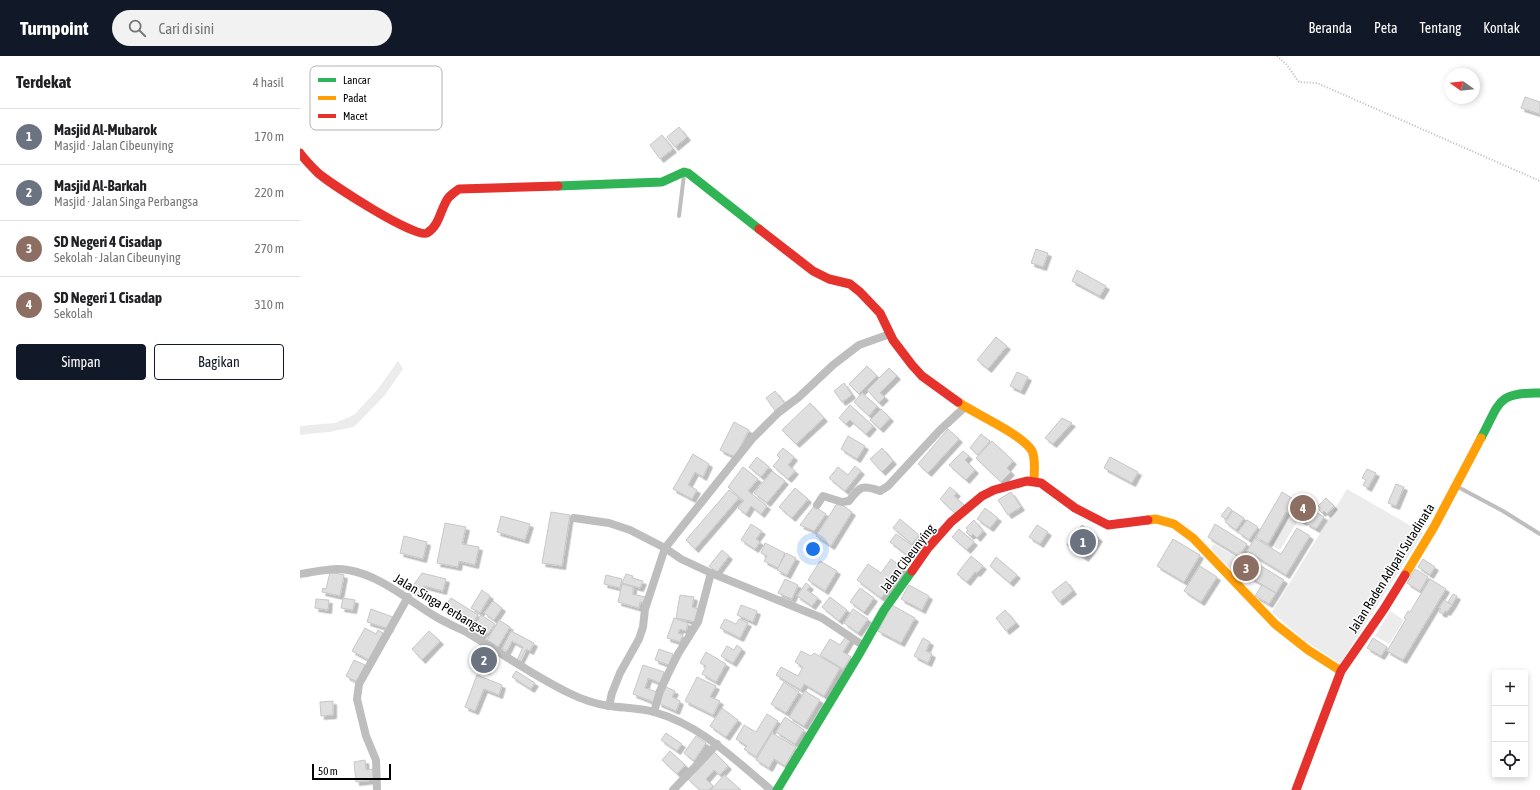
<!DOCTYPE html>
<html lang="id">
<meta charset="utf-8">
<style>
:root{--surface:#fff;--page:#f2f2f2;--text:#202124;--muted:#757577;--line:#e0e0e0;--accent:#111827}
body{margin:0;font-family:"Asap Condensed",sans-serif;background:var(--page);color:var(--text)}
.controls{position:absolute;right:12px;bottom:12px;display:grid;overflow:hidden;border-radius:4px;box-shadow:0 2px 6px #0003}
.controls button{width:36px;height:36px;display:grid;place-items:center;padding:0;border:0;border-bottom:1px solid var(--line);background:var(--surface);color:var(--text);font:20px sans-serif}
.compass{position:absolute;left:1144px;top:12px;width:36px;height:36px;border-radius:50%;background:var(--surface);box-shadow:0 2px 6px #0003;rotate:285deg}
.scale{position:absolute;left:12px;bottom:10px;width:79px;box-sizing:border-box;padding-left:4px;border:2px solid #000;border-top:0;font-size:11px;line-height:14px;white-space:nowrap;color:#000;-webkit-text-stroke:3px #fff;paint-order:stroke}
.you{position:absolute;left:513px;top:493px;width:14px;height:14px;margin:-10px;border:3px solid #fff;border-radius:50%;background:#1a73e8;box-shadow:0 0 0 6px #1a73e833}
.badge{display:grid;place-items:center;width:26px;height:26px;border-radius:50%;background:var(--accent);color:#fff;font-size:13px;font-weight:700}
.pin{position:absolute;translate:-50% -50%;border:2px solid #fff;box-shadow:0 1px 4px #0006}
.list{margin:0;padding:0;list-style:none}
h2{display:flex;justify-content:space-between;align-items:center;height:52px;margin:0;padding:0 16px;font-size:17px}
h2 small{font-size:13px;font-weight:400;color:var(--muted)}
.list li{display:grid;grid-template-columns:26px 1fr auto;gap:12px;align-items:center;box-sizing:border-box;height:56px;padding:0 16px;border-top:1px solid var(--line)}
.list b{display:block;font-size:15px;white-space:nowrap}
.list p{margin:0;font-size:13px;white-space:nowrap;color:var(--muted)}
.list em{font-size:13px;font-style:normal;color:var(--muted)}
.actions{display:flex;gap:8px;padding:12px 16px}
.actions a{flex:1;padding:9px 0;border:1px solid var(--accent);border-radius:4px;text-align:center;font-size:14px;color:var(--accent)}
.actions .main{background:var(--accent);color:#fff}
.icon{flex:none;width:22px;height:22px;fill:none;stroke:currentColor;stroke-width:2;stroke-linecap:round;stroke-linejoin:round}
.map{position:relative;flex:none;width:1240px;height:734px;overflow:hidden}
header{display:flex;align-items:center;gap:24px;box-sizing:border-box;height:56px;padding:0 20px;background:var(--accent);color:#fff}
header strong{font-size:19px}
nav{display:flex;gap:22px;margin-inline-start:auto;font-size:14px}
.search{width:280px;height:36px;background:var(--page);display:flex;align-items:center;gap:10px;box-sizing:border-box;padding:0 14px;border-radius:22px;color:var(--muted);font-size:15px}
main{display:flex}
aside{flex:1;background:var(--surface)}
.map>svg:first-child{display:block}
.green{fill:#ececec}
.building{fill:#dfdfdf;stroke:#c7c7c7;filter:url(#shadow)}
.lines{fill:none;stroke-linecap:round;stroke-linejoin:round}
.path{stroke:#b9b9b9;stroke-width:2;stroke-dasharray:1 2;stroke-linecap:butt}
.lane{stroke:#bebebe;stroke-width:4}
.street{stroke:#bebebe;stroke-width:8}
.fast{stroke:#30b455;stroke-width:9}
.slow{stroke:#ff9f0a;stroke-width:9}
.jam{stroke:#e5322d;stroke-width:9}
.labels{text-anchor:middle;stroke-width:3;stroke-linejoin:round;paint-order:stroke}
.street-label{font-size:13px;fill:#000;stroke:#fff}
.key{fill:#fff;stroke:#b2b2b2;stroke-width:1}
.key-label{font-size:11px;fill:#000}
</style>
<header>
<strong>Turnpoint</strong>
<div class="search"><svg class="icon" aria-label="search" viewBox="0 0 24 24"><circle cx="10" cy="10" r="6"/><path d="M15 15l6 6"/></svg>Cari di sini</div>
<nav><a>Beranda</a><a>Peta</a><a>Tentang</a><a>Kontak</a></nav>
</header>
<main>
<aside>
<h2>Terdekat<small>4 hasil</small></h2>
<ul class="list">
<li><span class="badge" style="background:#6b7280">1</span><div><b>Masjid Al-Mubarok</b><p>Masjid · Jalan Cibeunying</p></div><em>170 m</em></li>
<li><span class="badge" style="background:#6b7280">2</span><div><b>Masjid Al-Barkah</b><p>Masjid · Jalan Singa Perbangsa</p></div><em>220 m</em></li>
<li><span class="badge" style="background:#8d6e63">3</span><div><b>SD Negeri 4 Cisadap</b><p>Sekolah · Jalan Cibeunying</p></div><em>270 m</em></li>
<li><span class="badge" style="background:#8d6e63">4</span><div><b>SD Negeri 1 Cisadap</b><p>Sekolah</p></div><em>310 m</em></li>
</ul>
<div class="actions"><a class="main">Simpan</a><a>Bagikan</a></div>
</aside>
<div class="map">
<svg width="1240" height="734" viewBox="0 0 1240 734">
<defs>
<filter id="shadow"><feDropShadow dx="3.5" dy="3.5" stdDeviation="0" flood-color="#0004"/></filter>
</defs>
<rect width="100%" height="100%" fill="#fff"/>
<!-- green -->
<g class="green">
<path d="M98,305l5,8 -18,26 -31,32 -25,5 -29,3v-9l35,-3 19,-8 24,-26z"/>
<path d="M1047,433l76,44 -83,131 -35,-23 -33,-29z"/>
<path d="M987,460l10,6 -17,28 -10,-6z"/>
<path d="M914,488l22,13 -6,11 -19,-19z"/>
<path d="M1090,555l14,9 -15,24 -14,-8z"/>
</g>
<!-- building -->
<g class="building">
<path d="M1225,41l15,5v12l-19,-6z"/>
<path d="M379,71l8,10 -12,10 -8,-10z"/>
<path d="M362,79l11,14 -13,10 -10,-14z"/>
<path d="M736,193l12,4 -5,14 -12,-4z"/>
<path d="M777,214l29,16 -6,10 -28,-15z"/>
<path d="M696,281l11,9 -19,23 -11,-9z"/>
<path d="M567,310l10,10 -18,18 -10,-10z"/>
<path d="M589,312l8,8 -17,17 5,4 -6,6 -12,-13z"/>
<path d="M717,316l11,5 -7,14 -11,-5z"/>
<path d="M544,327l8,12 -10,7 -8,-11z"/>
<path d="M475,335l11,14 -10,7 -10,-14z"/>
<path d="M562,337l15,13 -8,10 -15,-14z"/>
<path d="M510,347l14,15 -28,26 -14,-14z"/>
<path d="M550,349l23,21 -7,8 -16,-14 -4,4 -7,-6z"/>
<path d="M581,353l9,9 -10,11 -10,-9z"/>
<path d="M762,362l10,5 -19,21 -8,-6z"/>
<path d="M434,366l15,8 -14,27 -15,-7z"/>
<path d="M648,373l11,10 -31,34 -10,-9z"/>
<path d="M681,378l9,7 -12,14 -8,-7z"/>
<path d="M548,380l17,10 -8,13 -16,-10z"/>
<path d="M692,385l21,20 -6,7 4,4 -10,10 -25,-24z"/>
<path d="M483,392l11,9 -6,8 7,6 -7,8 -15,-13 7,-8 -3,-3z"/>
<path d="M582,392l11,13 -11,11 -12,-13z"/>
<path d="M663,395l6,5 -4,4 10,10 -9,10 -17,-15z"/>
<path d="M393,398l16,10 -6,13 -8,-5 -7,13 9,5 -5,9 -19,-10z"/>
<path d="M457,401l12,10 -8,10 -12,-10z"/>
<path d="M810,401l28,15 -6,11 -28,-15z"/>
<path d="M555,410l6,5 -16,20 -16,-13 9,-11 10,8z"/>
<path d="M443,411l15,12 -10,12 19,15 -6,8 -10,-8 -5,8 -8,-6 6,-7 -16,-14z"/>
<path d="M1067,413l9,4 -8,15 -5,-3 3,-5 -4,-2z"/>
<path d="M472,415l13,10 -18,22 -13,-10z"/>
<path d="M1096,428l8,3 -8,19 -8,-3z"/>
<path d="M650,431l7,6 -3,3 10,9 -8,9 -16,-15z"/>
<path d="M495,432l13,11 -16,19 -13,-11z"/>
<path d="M429,434l10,8 -44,51 -9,-9z"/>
<path d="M711,436l10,15 -13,8 -10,-15z"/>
<path d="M982,436l29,18 -7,12 -18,-10 -18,32 -12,-7z"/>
<path d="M1026,442l8,8 -7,8 -3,-3 -2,2 -3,-3 1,-2 -2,-2z"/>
<path d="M538,446l14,10 -21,34 -15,-10z"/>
<path d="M514,450l12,8 -12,17 -14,-6z"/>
<path d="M928,451l4,3 -6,9 -5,-3z"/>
<path d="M685,452l13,10 -8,10 -13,-9z"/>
<path d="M1013,454l11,7 -8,12 -10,-6z"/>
<path d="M933,455l11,7 -8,12 -11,-8z"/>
<path d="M251,456l19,3 -8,51 -20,-3z"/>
<path d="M201,460l29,8 -5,16 -28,-8z"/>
<path d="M600,463l19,16 -7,9 -19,-16z"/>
<path d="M674,464l9,11 -6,7 -4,-4 -3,2 -4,-4 2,-2 -2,-2z"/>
<path d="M947,464l11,7 -9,13 -11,-8z"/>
<path d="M145,467l21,4 -4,17 17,3 -4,18 -16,-4 -1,6 -21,-4z"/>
<path d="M451,468l11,7 -6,8 4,3 -5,7 -14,-9z"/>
<path d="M915,468l32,20 -8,12 -31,-19z"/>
<path d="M737,469l11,7 -8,12 -11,-7z"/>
<path d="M782,469l17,13 -14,20 -18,-13z"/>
<path d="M997,472l13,8 -24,39 -39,-24 8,-13 26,16z"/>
<path d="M659,473l15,13 -7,8 -15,-13z"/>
<path d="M596,478l17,12 -6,9 -17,-13z"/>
<path d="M104,480l23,6 -4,17 -23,-6z"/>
<path d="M873,483l27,16 -16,27 -27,-16z"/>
<path d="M465,487l20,10 -7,15 -14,-7 3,-5 -6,-3z"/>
<path d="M422,494l7,6 -12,16 -8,-6z"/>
<path d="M486,497l10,5 -9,17 -10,-5z"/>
<path d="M943,499l41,25 -8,13 -41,-25z"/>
<path d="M671,500l12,10 -6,7 -2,-1 -8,10 -10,-8z"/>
<path d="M696,501l21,18 -7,8 -20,-17z"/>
<path d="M591,503l12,9 -22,30 -24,-18 11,-16 13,9z"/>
<path d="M1123,503l12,8 -5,8 -12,-8z"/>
<path d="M520,505l17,10 -12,20 -17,-11z"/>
<path d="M900,510l17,11 -16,25 -17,-11z"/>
<path d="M1115,513l13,8 -8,14 -13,-8z"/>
<path d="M30,516l14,3 -4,21 -18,-4 1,-4 3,1z"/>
<path d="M122,517l24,6 -3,12 -19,-5 -7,9 -7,-5z"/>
<path d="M326,518l7,2 -1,2 11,3 -3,7 -18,-5z"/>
<path d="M306,519l16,4 -2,9 -16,-4z"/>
<path d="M485,523l13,6 -6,14 -14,-6z"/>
<path d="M1130,523l16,10 -43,71 -16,-9 19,-32 -2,-1 4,-7 2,1z"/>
<path d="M766,525l7,10 -14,11 -7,-10z"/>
<path d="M506,527l4,3 -3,4 11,8 -6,8 -15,-10z"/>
<path d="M322,528l11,3v6l-1,1 13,3 -2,6 -3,-1 -1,6 -21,-6z"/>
<path d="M609,529l20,11 -7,14 -21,-11z"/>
<path d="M962,529l14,8 -7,11 -14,-8z"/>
<path d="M560,532l14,10 -10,14 -14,-10z"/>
<path d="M182,534l8,6 -10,17 -9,-5z"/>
<path d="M1153,538l4,2 -5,9 -4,-3z"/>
<path d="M380,539l14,2 -2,10 6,2 -2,13 -20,-4z"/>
<path d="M530,541l17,13 -8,11 -17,-14z"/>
<path d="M43,542l12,2 -2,10 -12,-2z"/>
<path d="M151,542l27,17 -6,10 -20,-12 2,-3 -8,-5z"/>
<path d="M16,543l13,1 -1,10 -13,-2z"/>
<path d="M1144,544l8,5 -5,7 -2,-1 -2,3 -4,-2 2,-3 -2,-1z"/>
<path d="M193,545l9,7 -8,12 -10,-7z"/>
<path d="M441,549l16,6 -4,11 -16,-7z"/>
<path d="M592,549l23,13 -14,25 -23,-12z"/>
<path d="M71,553l22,8 -4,12 -22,-7z"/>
<path d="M553,553l15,10 -10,14 -14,-10z"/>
<path d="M705,554l11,13 -10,8 -10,-13z"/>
<path d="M181,559l14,9 -7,10 -3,-2 -4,5 -10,-6z"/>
<path d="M374,562l14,5 -2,8 -6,-2 -2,4 5,2 -3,7 -13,-4z"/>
<path d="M425,563l11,5 3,-5 9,4 -8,15 -20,-10z"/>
<path d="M199,564l11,7 -12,20 -11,-7z"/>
<path d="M65,572l11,6 2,-4 5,3 -14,27 -17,-9z"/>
<path d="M129,575l11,10 -18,19 -10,-11z"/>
<path d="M211,575l23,12 -4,8 -4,-2 -6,12 -3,-1 6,-13 -11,-6 -5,10 -5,-2z"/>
<path d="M546,580l5,3 -8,13 8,5 -8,12 -23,-14 10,-16 10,6z"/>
<path d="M623,582l7,4 -4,9 6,3 -4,9 -14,-7z"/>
<path d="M1073,582l14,9 -6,9 -14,-8z"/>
<path d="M437,589l5,4 -9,14 -12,-7 6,-10 7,4z"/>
<path d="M181,593l14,10 -9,12 -13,-11z"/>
<path d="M359,593l14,5 -4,11 -14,-5z"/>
<path d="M501,595l10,5 3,-3 26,15 -16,28 -20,-12 -3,6 -25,-15 5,-8 17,9 5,-9 -8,-5z"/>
<path d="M406,596l20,12 -10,18 -14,-8 4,-8 -6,-3z"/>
<path d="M54,604l11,5 -8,17 -11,-6z"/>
<path d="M343,609l21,7 -4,11 -12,-5 -3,10 12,4 -4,10 -20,-8z"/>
<path d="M216,615l19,12 -4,6 -19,-12z"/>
<path d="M177,619l25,10 -3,10 -15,-6 -9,22 -10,-4z"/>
<path d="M397,621l19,9 -6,11 10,4 -7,14 -28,-14z"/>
<path d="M484,626l15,10 -13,21 -15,-9z"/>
<path d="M366,631l9,4 -3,6 8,4 -4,10 -18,-8z"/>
<path d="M505,635l15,9 -16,26 -15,-9z"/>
<path d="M33,645v14l-12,1 -1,-14z"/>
<path d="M422,652l16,12 -12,17 -16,-11z"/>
<path d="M467,658l11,7 -22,36 -12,-8 3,-3 -11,-7 8,-14 12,7z"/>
<path d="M485,661l19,13 -9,14 -19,-12z"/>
<path d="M366,677l16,11 -5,7 -16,-11z"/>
<path d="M472,677l24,14 -11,19 -11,-7 -5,9 -13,-8z"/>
<path d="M396,680l10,7 -12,18 -10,-8z"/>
<path d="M370,695l15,14 -8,9 -15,-14z"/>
<path d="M414,696l14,14 -8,9 -6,-5 -8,9 7,7 -4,4h-9l-13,-12 7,-8 2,2z"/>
<path d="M65,704l1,10 7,-1 1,11 -18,2 -2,-20z"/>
<path d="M424,719l17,15h-30z"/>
</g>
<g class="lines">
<!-- path -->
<path class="path" d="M977,0l9,8 13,18 18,1 16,7 207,91"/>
<!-- lane -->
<g class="lane">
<path d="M379,160l5,-41"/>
<path d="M1158,431l45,24 37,23"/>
</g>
<!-- street -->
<g class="street">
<path d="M517,449l6,-9 19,6 7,-1c11,-14 12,-17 31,-10l8,-5 52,-56 25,-23"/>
<path d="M274,462l35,5 21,7 35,18 16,11 30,14 111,45 42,28"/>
<path d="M0,518c15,-2 33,-7 48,-4 31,5 59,29 85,45 11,7 23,12 35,18 33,20 66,43 101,60 12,6 27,11 40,13 15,2 31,2 45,6 47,13 81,48 117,78"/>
<path d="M309,650l3,-13 8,-20 19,-34 4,-12 2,-18 20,-61 87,-109 27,-27 20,-15 34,-32 26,-20 31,-11"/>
<path d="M354,656l6,-21 8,-17 10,-20 20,-32 13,-49"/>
<path d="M77,734l-1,-30 -10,-24 -9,-37 2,-15 49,-87"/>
<path d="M373,734l44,-46"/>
</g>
<!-- fast -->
<g class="fast">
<path d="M258,130l104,-4 22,-10 4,1 71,56"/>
<path d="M1181,382c19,-35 15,-46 59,-45"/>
<path d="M477,734l81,-134 26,-46 28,-39"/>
</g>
<!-- slow -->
<g class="slow">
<path d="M658,346c17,12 64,32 74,49 4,8 2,21 2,30"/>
<path d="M848,464l8,-1 18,5 19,14 82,86 33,26 33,21"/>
<path d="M1105,519l29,-48 47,-89"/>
</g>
<!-- jam -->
<g class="jam">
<path d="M0,97c5,7 12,14 18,20 13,11 97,66 109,60 13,-7 14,-27 22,-36 3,-3 7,-6 10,-8l99,-3"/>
<path d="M459,173l54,42 16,8 21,5 10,8 20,21 13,27 19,25 10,11 36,26"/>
<path d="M612,515l16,-23 23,-26 31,-26 12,-6 33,-9 14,2 34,25 33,17 40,-5"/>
<path d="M996,734l45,-119 43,-62 21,-34"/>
</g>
</g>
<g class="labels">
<!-- street labels -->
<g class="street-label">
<text transform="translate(607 502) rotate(-53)" y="5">Jalan Cibeunying</text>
<text transform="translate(1091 512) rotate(-58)" y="5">Jalan Raden Adipati Sutadinata</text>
<text transform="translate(141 548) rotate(31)" y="5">Jalan Singa Perbangsa</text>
</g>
</g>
<!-- legend -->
<rect x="10" y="10" width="132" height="64" rx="6" class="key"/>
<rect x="18" y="22" width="18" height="4" fill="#30b455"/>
<rect x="18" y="40" width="18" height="4" fill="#ff9f0a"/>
<rect x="18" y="58" width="18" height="4" fill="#e5322d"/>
<g class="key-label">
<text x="43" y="28">Lancar</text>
<text x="43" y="46">Padat</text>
<text x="43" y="64">Macet</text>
</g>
</svg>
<div class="controls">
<button>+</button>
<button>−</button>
<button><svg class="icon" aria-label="locate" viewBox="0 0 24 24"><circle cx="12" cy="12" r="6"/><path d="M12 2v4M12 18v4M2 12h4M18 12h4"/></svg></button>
</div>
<svg class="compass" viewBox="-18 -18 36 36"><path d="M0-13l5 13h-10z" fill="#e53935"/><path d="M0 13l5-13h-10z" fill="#757577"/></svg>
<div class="scale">50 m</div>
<div class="you"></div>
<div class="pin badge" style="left:783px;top:486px;background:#6b7280">1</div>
<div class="pin badge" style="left:184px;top:604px;background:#6b7280">2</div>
<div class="pin badge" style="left:946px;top:512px;background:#8d6e63">3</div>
<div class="pin badge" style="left:1003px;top:452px;background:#8d6e63">4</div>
</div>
</main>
